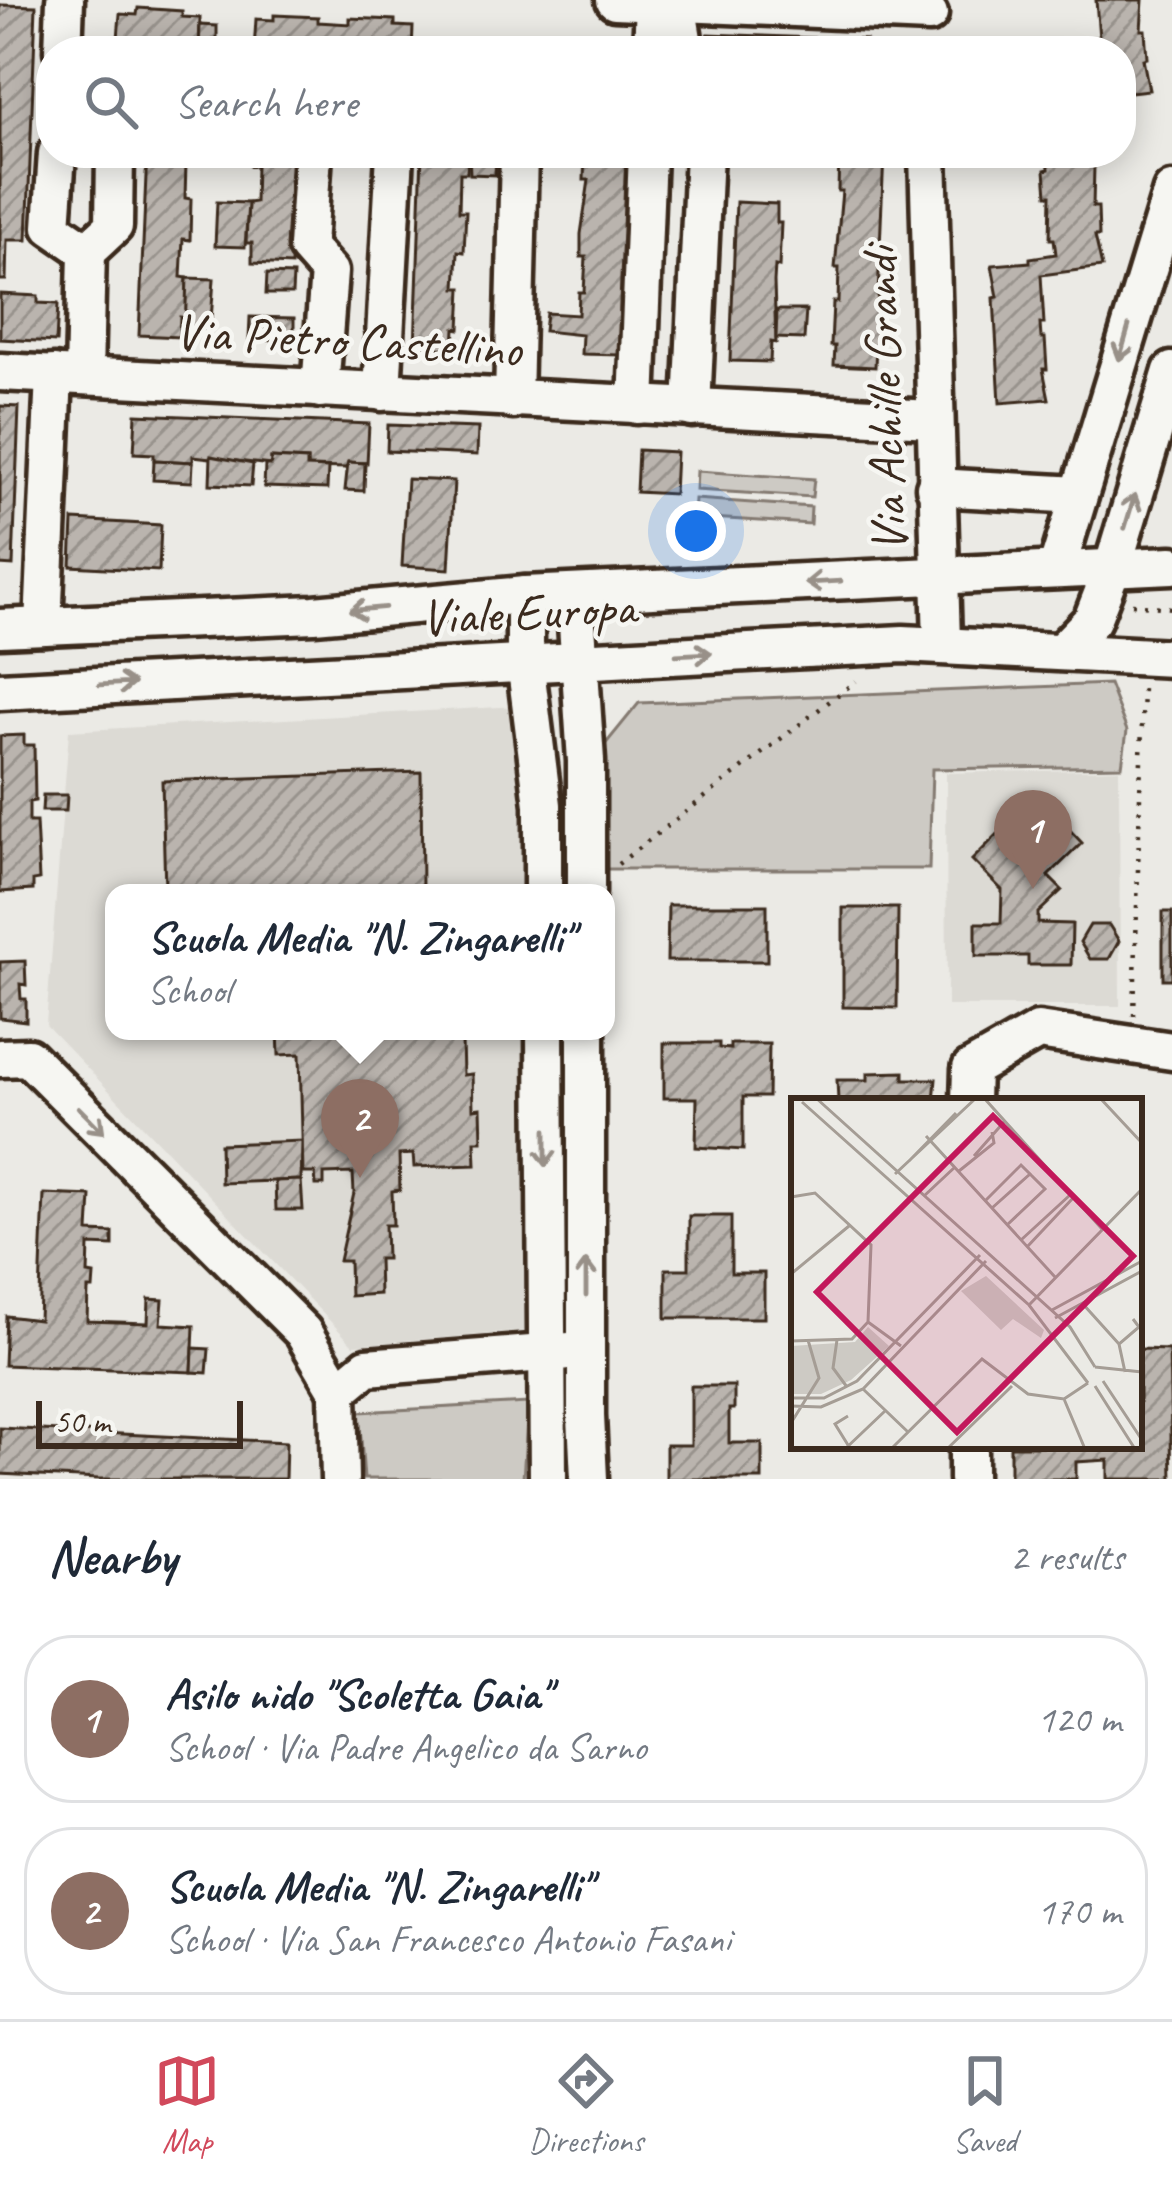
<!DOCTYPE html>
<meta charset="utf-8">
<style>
:root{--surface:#fff;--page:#f6f6f7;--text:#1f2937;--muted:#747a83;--line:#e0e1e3;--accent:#d1495b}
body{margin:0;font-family:Caveat,sans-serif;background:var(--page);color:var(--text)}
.scale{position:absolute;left:36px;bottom:30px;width:207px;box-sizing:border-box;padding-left:12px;border:6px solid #3b2a1e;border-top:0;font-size:33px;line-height:42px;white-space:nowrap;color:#3b2a1e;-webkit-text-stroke:9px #f6f6f2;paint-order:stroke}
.you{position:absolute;left:696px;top:531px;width:42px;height:42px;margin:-30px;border:9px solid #fff;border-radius:50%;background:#1a73e8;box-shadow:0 0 0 18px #1a73e833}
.badge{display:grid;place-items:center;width:78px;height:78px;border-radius:50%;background:var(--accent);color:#fff;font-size:39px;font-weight:700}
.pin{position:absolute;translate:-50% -99px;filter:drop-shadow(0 3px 6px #0008)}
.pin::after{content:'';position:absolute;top:63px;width:42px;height:36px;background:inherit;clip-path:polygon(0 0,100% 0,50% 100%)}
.popup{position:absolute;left:105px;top:884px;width:510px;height:156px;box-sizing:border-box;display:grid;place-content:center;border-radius:24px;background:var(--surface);filter:drop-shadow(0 3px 9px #0005);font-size:39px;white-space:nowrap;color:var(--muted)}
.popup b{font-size:45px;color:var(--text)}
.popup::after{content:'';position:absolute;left:50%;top:100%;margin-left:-24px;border:24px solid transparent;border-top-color:var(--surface)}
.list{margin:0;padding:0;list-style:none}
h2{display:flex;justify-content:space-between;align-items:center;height:156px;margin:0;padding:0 48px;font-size:51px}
h2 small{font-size:39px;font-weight:400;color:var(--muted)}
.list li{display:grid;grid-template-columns:78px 1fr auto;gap:36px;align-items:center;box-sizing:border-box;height:168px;margin:0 24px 24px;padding:0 24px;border:3px solid var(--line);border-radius:48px}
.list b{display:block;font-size:45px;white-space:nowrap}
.list p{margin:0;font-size:39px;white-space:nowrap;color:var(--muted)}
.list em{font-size:39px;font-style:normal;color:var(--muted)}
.icon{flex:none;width:66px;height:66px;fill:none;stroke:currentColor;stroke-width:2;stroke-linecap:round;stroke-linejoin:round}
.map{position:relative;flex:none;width:1172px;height:1479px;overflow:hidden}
.search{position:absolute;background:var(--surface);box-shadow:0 6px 30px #0003;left:36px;right:36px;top:36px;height:132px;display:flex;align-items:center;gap:30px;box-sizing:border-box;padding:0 42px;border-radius:48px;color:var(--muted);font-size:45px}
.sheet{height:540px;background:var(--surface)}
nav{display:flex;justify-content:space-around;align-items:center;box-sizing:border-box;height:168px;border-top:3px solid var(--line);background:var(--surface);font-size:33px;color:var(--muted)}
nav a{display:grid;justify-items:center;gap:6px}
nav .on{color:var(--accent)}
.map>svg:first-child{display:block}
.built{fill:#dcdad4}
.green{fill:#cdcac4;stroke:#847a71;stroke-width:3}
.building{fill:url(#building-hatch);stroke:#3b2a1e;stroke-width:3}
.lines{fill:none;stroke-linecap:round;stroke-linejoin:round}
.minor-casing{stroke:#3b2a1e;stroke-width:45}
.path{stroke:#3b2a1e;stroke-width:4.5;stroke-dasharray:3 9;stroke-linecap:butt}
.minor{stroke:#f6f6f2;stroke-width:36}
.oneway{stroke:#989088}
.labels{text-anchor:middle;stroke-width:9;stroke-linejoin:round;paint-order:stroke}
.street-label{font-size:51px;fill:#3b2a1e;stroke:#f6f6f2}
.inset-road{fill:none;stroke:#a59d95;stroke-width:3}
.view{fill:#c2185b;fill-opacity:0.15;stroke:#c2185b;stroke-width:6}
.inset-edge{fill:none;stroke:#3b2a1e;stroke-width:6}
</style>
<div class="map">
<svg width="1172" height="1479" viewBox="0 0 1172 1479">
<defs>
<pattern id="building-hatch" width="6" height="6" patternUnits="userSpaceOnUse" patternTransform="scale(3)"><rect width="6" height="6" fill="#bab4ae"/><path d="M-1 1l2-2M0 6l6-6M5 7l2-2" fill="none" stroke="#98938d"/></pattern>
</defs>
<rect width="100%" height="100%" fill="#ebeae5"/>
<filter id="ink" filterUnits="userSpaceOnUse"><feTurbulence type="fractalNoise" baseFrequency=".00833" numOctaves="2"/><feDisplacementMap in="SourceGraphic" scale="24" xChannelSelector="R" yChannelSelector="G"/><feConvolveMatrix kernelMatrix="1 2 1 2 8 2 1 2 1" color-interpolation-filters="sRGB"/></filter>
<g filter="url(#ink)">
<!-- built -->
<g class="built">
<path d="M518,706l3,187h-407v138h410l5,300 -176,14 -307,-320 23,-294z"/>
<path d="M1119,769l1,237h-173l-1,-233z"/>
</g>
<!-- green -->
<g class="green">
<path d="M697,471l117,8 -2,18 -116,-7z"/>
<path d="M695,499l116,8 -1,17 -116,-7z"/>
<path d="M1109,684l18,47 -5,35 -190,3 -3,100h-335l1,-112 44,-54z"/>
<path d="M528,1403l-5,76h-159l-5,-67z"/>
</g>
<!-- building -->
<g class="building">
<path d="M1096,0h47l-2,30h4l2,28 -4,1 6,31 -28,3v-42h-21z"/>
<path d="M0,5l36,1 -9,234h-20l-1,40h-6z"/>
<path d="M138,8l44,3v6l18,1 -1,33h-82l3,-37 17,1z"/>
<path d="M274,15l44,2v5l32,2v-6l45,2v6l18,1 -1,24h-158l2,-32 18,1z"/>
<path d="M200,25l17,1v25h-18z"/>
<path d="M708,34l158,6v11h-159z"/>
<path d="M595,41h40v10h-41z"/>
<path d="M147,153h46v10h-7l-1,35 6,1 -1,41 -7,-1 -2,38 6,1 -1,40 -6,-1 -1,20 -40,-2z"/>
<path d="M251,153h45l-5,112 -39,-2v-20h-6l2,-40 7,-1 1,-36h-6z"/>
<path d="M422,153h46l-1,20h-7l-1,38h7l-2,41 -6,-1 -2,37h6l-2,41 -5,-1 -1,21 -39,-2z"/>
<path d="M469,153l27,1 -1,21 -25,-1z"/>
<path d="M585,153h45l-9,202 -40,-1 1,-19 -38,-4 2,-18 32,2 1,-23h5l2,-35h-5v-23l8,-54h-5z"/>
<path d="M884,153l-9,214 -41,-2 1,-19h-4l2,-44h5l1,-34h-4l7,-77h-4l1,-38z"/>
<path d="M1044,153h45l2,13h3l-1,41h5l1,29h-4l7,31 -61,8 3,49h-4l1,14h4l2,31h-4l6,30 -49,4 -6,-105 4,-1 -6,-32 38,-3v-4l26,-4 -2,-15h-4l1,-44h-4l-2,-25 4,-1 -1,-16z"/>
<path d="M217,202l31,1 -3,44 -30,-1z"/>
<path d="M736,202l41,2v19h4l-2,44 -4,-1 -1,16 2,61 -5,-1 -1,20 -40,-1z"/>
<path d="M267,274l26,1 -1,19h-26z"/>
<path d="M187,278l27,1 -3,41 -7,-1 -1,12 -18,-1z"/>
<path d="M0,294l38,2v7l20,1 -2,38 -56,-3z"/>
<path d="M777,310h29l-2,29 -28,-1z"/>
<path d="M250,317l44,1v23l-45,-1z"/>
<path d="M0,406l19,1 -6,159 -13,-1z"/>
<path d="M136,414l233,10 -2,39 -19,-1 -2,6 -39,-1v-7l-36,-2v7l-78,-9v6l-39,-2v-6l-20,-1z"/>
<path d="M388,425l90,3 -1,27 -90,-4z"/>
<path d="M638,450l38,2 -2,42 -38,-2z"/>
<path d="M211,456l42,8 -2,22 -41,-2z"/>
<path d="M271,458l36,2v7l21,1 -1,21 -63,-2 1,-22h6z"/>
<path d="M154,460l39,2 -1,20 -39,-2z"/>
<path d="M348,462l17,1 -1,28 -19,-1z"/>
<path d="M407,479l47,2 -5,88 -47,-3z"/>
<path d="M73,520l88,5 -2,46 -88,-5z"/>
<path d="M24,735v10h10l1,56 -6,1v20h7l3,58 -6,1v9l-33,2v-156z"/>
<path d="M421,772l1,121 -257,-3 -3,-109z"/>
<path d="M43,795h24l-1,16h-24z"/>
<path d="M1038,796l44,47 -34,33 14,14 -24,23v10l34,1 -1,41h-43v-9h-52v-33h25l1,-33 -30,-30 26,-26 11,11 19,-18 -10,-11z"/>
<path d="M668,905h99v56h-100z"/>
<path d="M843,908h55l-1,100 -54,-1z"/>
<rect x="1163" y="912" width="9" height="67"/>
<path d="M1090,925h19l10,16 -10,18h-19l-10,-17z"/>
<path d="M25,961l1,24 -6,-1 1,15h5v22l-26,-3v-56z"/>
<path d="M278,1031h175l1,10h8l1,34 9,-1 1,35 8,-1 1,33h-7l1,24 -62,2 -1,-13 -14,1 1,35 -8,1 1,34h-8l1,34h-8l1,35 -29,2 -1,-35h-10l15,-68 -1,-20 -29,1v11h-8l-1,-12h-12l-3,-119 -21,1z"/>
<path d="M664,1043h55v5l11,1v-5h39l-1,53h-25v53l-47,-3 1,-49h-33z"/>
<path d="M904,1072v7h32l-2,22h-96l-1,-21h31v-7z"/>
<path d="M302,1141l-1,39 -80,3 -1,-39z"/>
<path d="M301,1180l2,30h-27l-1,-29z"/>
<path d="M44,1194l47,2 -2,36 24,1v13l-24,-1 -1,29 6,1 -1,14h-5l-1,32 61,2 1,-24 14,1 -2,24 33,2 -2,46 -188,-7 2,-49 33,4z"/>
<path d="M689,1216h42v57h33v45h-98v-49h23z"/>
<path d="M193,1348l16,1 -2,24 -15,-1z"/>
<path d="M1139,1349l30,1 3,129h-64v-19l-32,2v17h-66v-33h129z"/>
<path d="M691,1386h43v23h-5v34h33v36h-96v-34h25z"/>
<path d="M0,1428l286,14 -1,37h-186l-99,-5z"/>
</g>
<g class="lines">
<!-- minor casing -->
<g class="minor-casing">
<g id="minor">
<path d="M615,0l314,14"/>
<path d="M677,3l8,48"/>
<path d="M63,51l2,-51"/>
<path d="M652,51l2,-49"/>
<path d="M57,153l-5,74 35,24"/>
<path d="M313,153l-6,94 22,25 -9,117"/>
<path d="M928,153l14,490"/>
<path d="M87,251l27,-25 1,-73"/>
<path d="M0,372l933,47"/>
<path d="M84,375l3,-124"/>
<path d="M382,392l13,-239"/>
<path d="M513,400l6,-247"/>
<path d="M637,405l10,-252"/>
<path d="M692,408l12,-255"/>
<path d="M935,487l144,8"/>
<path d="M1057,568l115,-377"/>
<path d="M575,594l11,167v132"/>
<path d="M525,595v66l18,144v88"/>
<path d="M43,626l11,-252"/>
<path d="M0,628l314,-14 211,-19 647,-30"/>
<path d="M1062,651l30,-31 21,-54 59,-195"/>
<path d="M0,691l903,-47 269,14"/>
<path d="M545,1031l3,448"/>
<path d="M586,1031v385l3,63"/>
<path d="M0,1058l28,-1 275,275 35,59"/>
<path d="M970,1101l1,-32 67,-38 134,20"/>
<path d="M338,1391l29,-24 203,-16"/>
<path d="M338,1391l2,88"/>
<path d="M968,1479v-33"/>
</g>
</g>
<!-- path -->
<g class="path">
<path d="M1132,604l40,4"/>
<path d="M618,864l238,-183"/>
<path d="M1134,1016l9,-330"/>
</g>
<!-- minor -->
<use href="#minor" class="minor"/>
</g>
<!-- one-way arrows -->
<defs><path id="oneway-shaft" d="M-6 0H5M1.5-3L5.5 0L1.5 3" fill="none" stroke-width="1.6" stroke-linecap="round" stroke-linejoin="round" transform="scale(3)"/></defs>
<g class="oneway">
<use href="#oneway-shaft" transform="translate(1124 343) rotate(106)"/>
<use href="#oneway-shaft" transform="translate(1130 511) rotate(-73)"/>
<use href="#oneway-shaft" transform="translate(823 582) rotate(177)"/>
<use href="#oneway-shaft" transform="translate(367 609) rotate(175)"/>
<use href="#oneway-shaft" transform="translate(694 654) rotate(-3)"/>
<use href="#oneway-shaft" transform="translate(117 684) rotate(-3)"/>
<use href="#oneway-shaft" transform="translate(91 1120) rotate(45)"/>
<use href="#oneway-shaft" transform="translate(546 1148) rotate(90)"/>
<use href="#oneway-shaft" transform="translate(586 1278) rotate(-90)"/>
</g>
</g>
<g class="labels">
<!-- street labels -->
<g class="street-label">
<text transform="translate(348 339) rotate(3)" y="18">Via Pietro Castellino</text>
<text transform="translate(883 400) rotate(-92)" y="18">Via Achille Grandi</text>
<text transform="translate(528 611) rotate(-3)" y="18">Viale Europa</text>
</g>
</g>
<!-- overview -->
<g transform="translate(791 1098)">
<rect width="351" height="351" fill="#ebeae5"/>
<path d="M195,178l58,54 -3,8 -28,-19 -12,11 -40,-39zM77,229l21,19 -38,34 -30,14h-30v-48l64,-4z" fill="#cdcac4"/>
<path class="inset-road" d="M25,0l254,229 25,40M193,0l118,131M309,0l42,45M11,4l227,203 59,78M135,38l129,141M183,58l30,-34M118,63l47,-48M168,73l35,-28 -2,-11M104,76l81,-76M133,98l31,-29M0,99l24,-4 56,52 -3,77M194,103l36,-36 9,9 -38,34M216,127l38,-36 -15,-15M230,142l49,-45M236,149l47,-50M0,176l58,-48M291,205l37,41M238,207l113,-116M261,212l90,-49M264,220l87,-47M77,224l33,24M46,242l-4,28 14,19M0,243l61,-2 16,-17M304,269l47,5M334,274l-6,-28 20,-17 -6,-8M312,283l39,59M304,288l40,63M72,291l45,43M0,300h33l33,-17 123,-126M273,301l21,50M0,308l30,1 42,-18 123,-128M57,318l-13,8 13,21M0,325l28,-45 -11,-38M54,351l40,-38M100,351l91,-90 46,35 36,5 24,-16M156,351l65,-63"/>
<path class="view" d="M202,18l140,140 -176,176 -140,-140z"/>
<rect width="351" height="351" class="inset-edge"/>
</g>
</svg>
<div class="scale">50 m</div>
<div class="you"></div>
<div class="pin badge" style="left:1033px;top:889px;background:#8d6e63">1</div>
<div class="pin badge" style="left:360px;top:1178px;background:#8d6e63">2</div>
<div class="popup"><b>Scuola Media &quot;N. Zingarelli&quot;</b>School</div>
<div class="search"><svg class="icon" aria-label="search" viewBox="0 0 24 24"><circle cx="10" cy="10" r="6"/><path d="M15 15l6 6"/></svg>Search here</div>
</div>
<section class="sheet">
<h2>Nearby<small>2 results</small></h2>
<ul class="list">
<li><span class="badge" style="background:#8d6e63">1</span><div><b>Asilo nido &quot;Scoletta Gaia&quot;</b><p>School · Via Padre Angelico da Sarno</p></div><em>120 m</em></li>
<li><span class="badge" style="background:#8d6e63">2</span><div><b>Scuola Media &quot;N. Zingarelli&quot;</b><p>School · Via San Francesco Antonio Fasani</p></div><em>170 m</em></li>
</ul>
</section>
<nav>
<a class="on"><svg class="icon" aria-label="map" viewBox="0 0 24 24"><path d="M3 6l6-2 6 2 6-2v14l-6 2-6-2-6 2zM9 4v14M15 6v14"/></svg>Map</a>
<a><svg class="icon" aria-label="directions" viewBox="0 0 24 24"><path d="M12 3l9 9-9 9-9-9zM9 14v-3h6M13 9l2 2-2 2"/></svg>Directions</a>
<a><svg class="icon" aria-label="saved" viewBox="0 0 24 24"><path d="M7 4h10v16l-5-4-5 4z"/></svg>Saved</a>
</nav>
